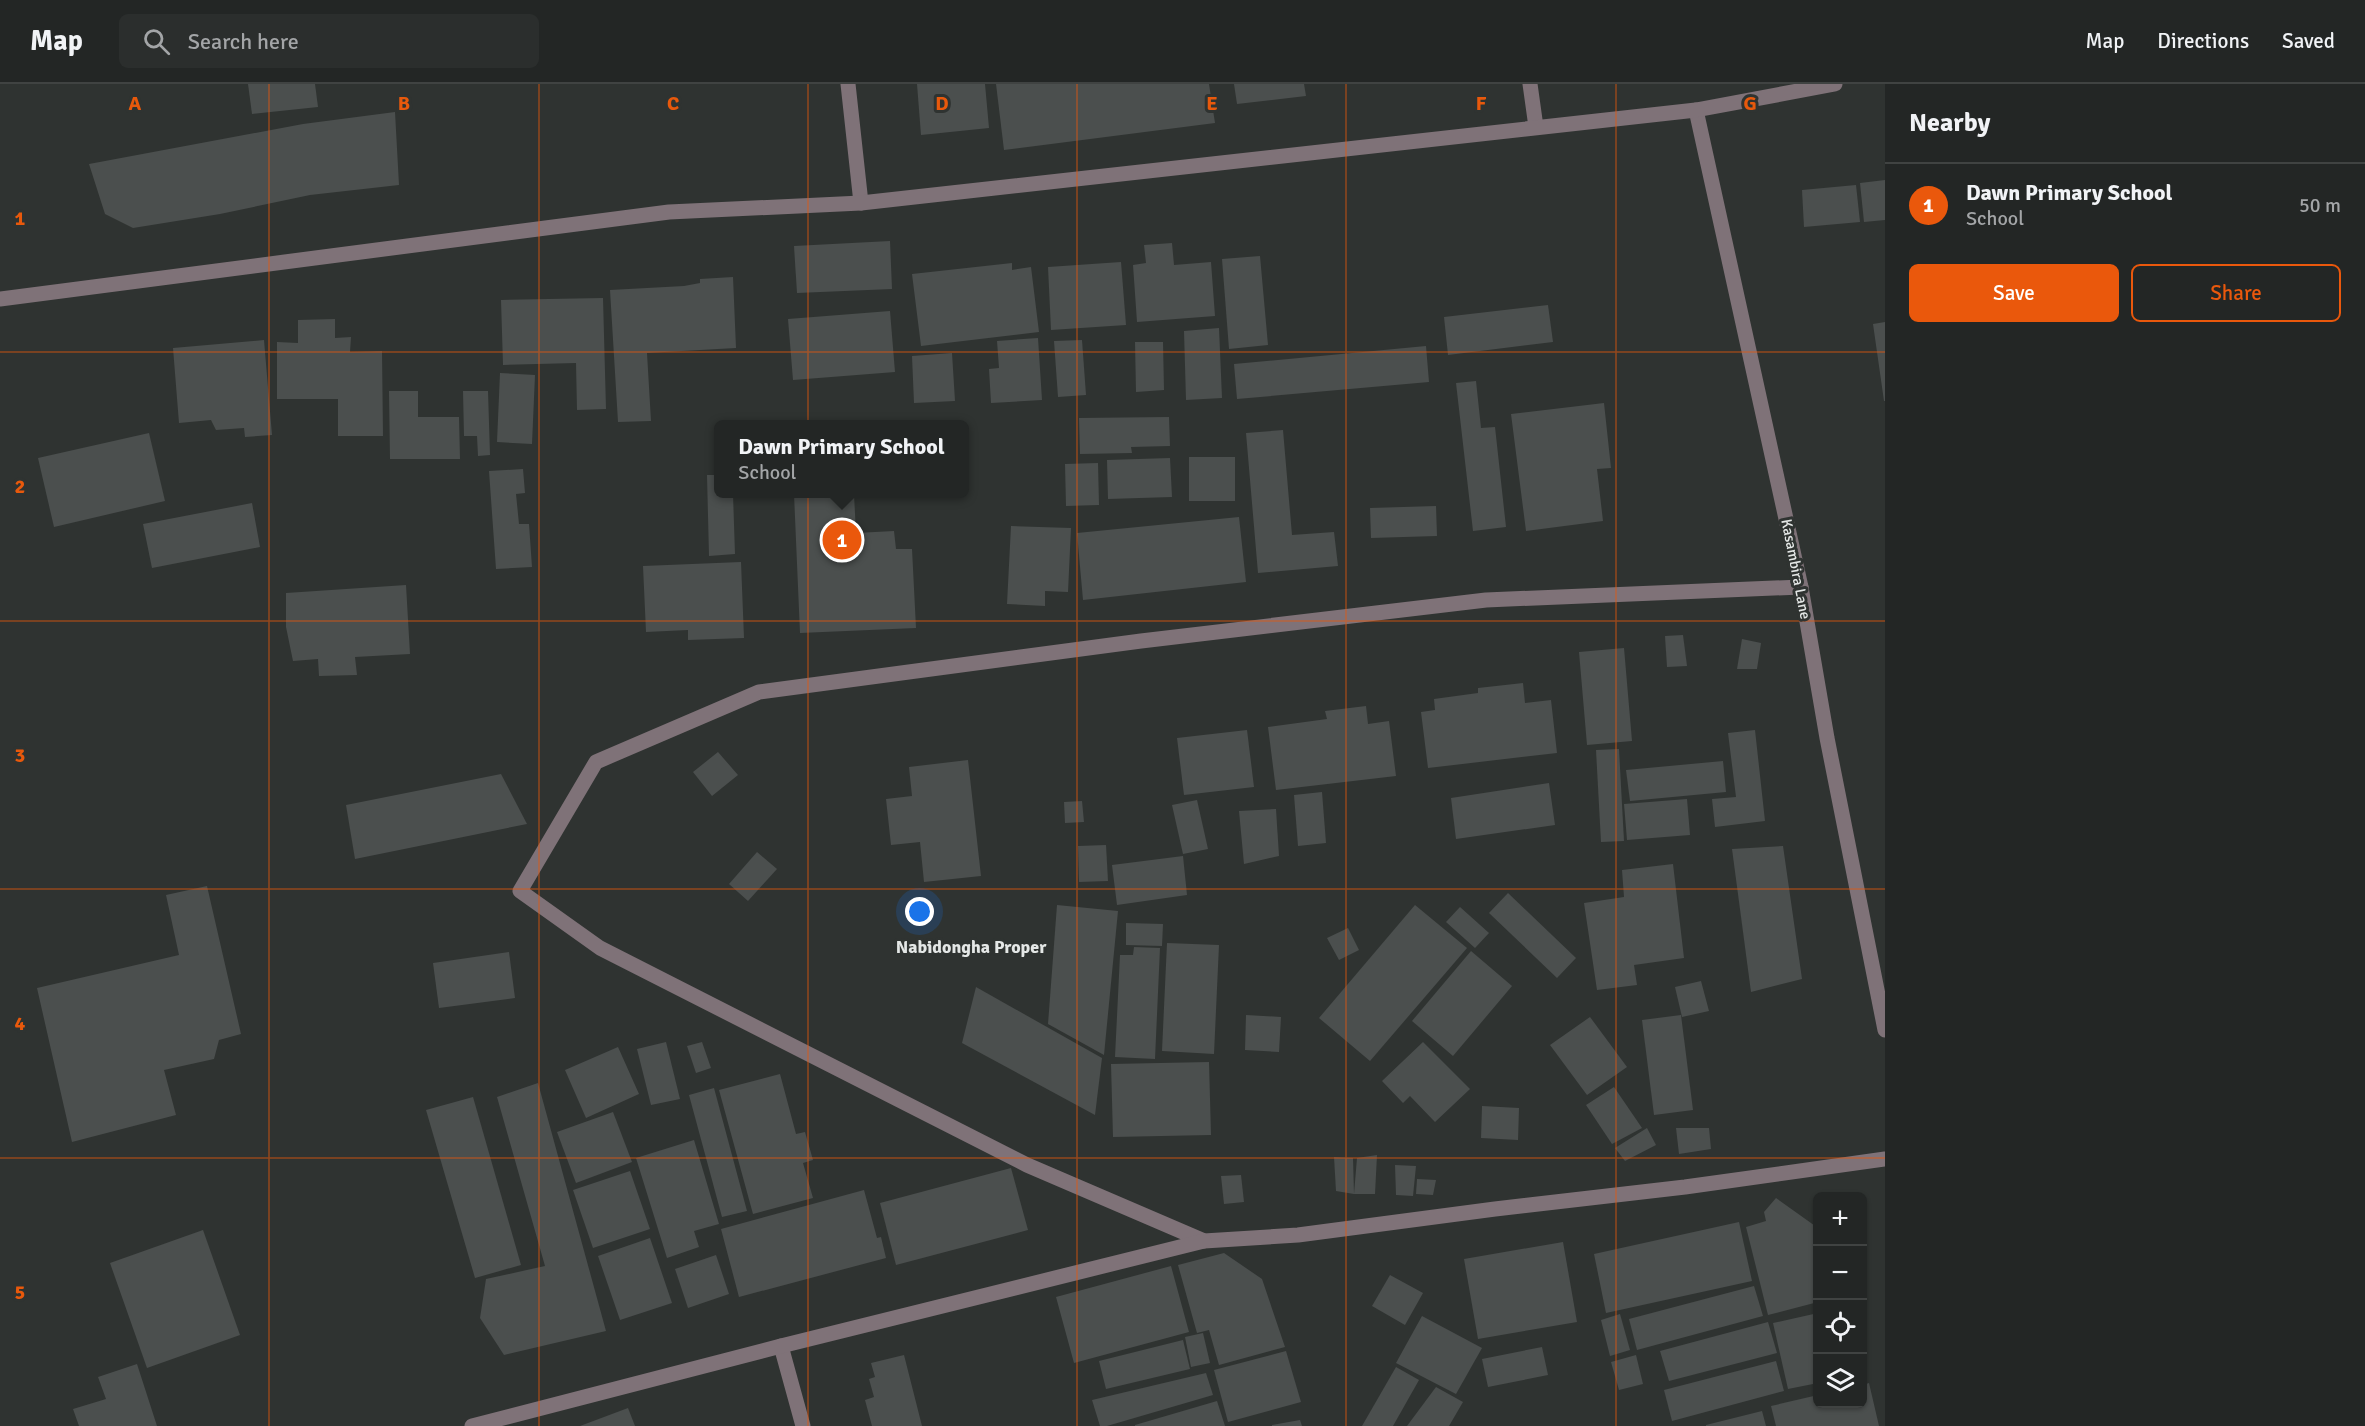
<!DOCTYPE html>
<meta charset="utf-8">
<style>
:root{--surface:#232625;--page:#2b2e2d;--text:#f1f3f6;--muted:#a3a5a7;--line:#404342;--accent:#ea580c}
body{margin:0;font-family:Signika,sans-serif;background:var(--page);color:var(--text)}
.controls{position:absolute;right:18px;bottom:18px;display:grid;overflow:hidden;border-radius:9px;box-shadow:0 2px 4px #0004}
.controls button{width:54px;height:54px;display:grid;place-items:center;padding:0;border:0;border-bottom:2px solid var(--line);background:var(--surface);color:var(--text);font:30px sans-serif}
.you{position:absolute;left:920px;top:828px;width:21px;height:21px;margin:-15px;border:4px solid #fff;border-radius:50%;background:#1a73e8;box-shadow:0 0 0 9px #1a73e833}
.badge{display:grid;place-items:center;width:39px;height:39px;border-radius:50%;background:var(--accent);color:#fff;font-size:20px;font-weight:700}
.pin{position:absolute;translate:-50% -50%;border:3px solid #fff;box-shadow:0 2px 6px #0006}
.popup{position:absolute;left:714px;top:336px;width:255px;height:78px;box-sizing:border-box;display:grid;place-content:center;border-radius:9px;background:var(--surface);filter:drop-shadow(0 2px 4px #0005);font-size:20px;white-space:nowrap;color:var(--muted)}
.popup b{font-size:22px;color:var(--text)}
.popup::after{content:'';position:absolute;left:50%;top:100%;margin-left:-12px;border:12px solid transparent;border-top-color:var(--surface)}
.list{margin:0;padding:0;list-style:none}
h2{display:flex;justify-content:space-between;align-items:center;height:78px;margin:0;padding:0 24px;font-size:26px}
h2 small{font-size:20px;font-weight:400;color:var(--muted)}
.list li{display:grid;grid-template-columns:39px 1fr auto;gap:18px;align-items:center;box-sizing:border-box;height:84px;padding:0 24px;border-top:2px solid var(--line)}
.list b{display:block;font-size:22px;white-space:nowrap}
.list p{margin:0;font-size:20px;white-space:nowrap;color:var(--muted)}
.list em{font-size:20px;font-style:normal;color:var(--muted)}
.actions{display:flex;gap:12px;padding:18px 24px}
.actions a{flex:1;padding:14px 0;border:2px solid var(--accent);border-radius:9px;text-align:center;font-size:21px;color:var(--accent)}
.actions .main{background:var(--accent);color:#fff}
.icon{flex:none;width:33px;height:33px;fill:none;stroke:currentColor;stroke-width:2;stroke-linecap:round;stroke-linejoin:round}
.map{position:relative;flex:none;width:1885px;height:1342px;overflow:hidden}
header{display:flex;align-items:center;gap:36px;box-sizing:border-box;height:84px;padding:0 30px;background:var(--surface);border-bottom:2px solid var(--line)}
header strong{font-size:28px}
nav{display:flex;gap:33px;margin-inline-start:auto;font-size:21px}
.search{width:420px;height:54px;background:var(--page);display:flex;align-items:center;gap:15px;box-sizing:border-box;padding:0 21px;border-radius:9px;color:var(--muted);font-size:22px}
main{display:flex}
aside{flex:1;background:var(--surface)}
.map>svg:first-child{display:block}
.building{fill:#4b4f4e}
.lines{fill:none;stroke-linecap:round;stroke-linejoin:round}
.minor{stroke:#7f7278;stroke-width:15}
.grid{fill:none;stroke:#e8590c;stroke-width:1.5;stroke-opacity:0.55}
.labels{text-anchor:middle;stroke-width:6;stroke-linejoin:round;paint-order:stroke}
.street-label{font-size:15px;fill:#e4e7e6;stroke:#2f3331}
.quarter-label{font-size:18px;font-weight:bold;fill:#e4e7e6;stroke:#2f3331}
.grid-label{font-size:20px;text-anchor:middle;font-weight:bold;fill:#e8590c;stroke:#2f3331;stroke-width:6;stroke-linejoin:round;paint-order:stroke}
</style>
<header>
<strong>Map</strong>
<div class="search"><svg class="icon" aria-label="search" viewBox="0 0 24 24"><circle cx="10" cy="10" r="6"/><path d="M15 15l6 6"/></svg>Search here</div>
<nav><a>Map</a><a>Directions</a><a>Saved</a></nav>
</header>
<main>
<div class="map">
<svg width="1885" height="1342" viewBox="0 0 1885 1342">
<rect width="100%" height="100%" fill="#2f3331"/>
<!-- building -->
<g class="building">
<path d="M248,0h67l3,23 -66,7z"/>
<path d="M917,0h68l4,44 -68,7z"/>
<path d="M996,0h213l6,39 -211,27z"/>
<path d="M1234,0h70l2,12 -69,8z"/>
<path d="M395,28l4,73 -89,10 -90,19 -87,14 -28,-14 -16,-50 214,-40z"/>
<path d="M1885,96v40l-21,2 -4,-39z"/>
<path d="M1856,101l4,37 -56,5 -2,-37z"/>
<path d="M890,157l2,48 -95,4 -3,-47z"/>
<path d="M1172,159l2,22 37,-3 4,54 -78,6 -4,-57 13,-2 -2,-18z"/>
<path d="M1260,172l8,89 -39,4 -7,-90z"/>
<path d="M1121,178l5,63 -75,5 -3,-63z"/>
<path d="M1012,179v7l19,-3 8,65 -118,14 -9,-72z"/>
<path d="M733,193l3,71 -89,5 4,68 -33,1 -8,-132 74,-4 16,-3v-4z"/>
<path d="M603,214l3,111 -29,1 -1,-47 -73,2 -2,-65z"/>
<path d="M1548,221l5,37 -105,13 -4,-38z"/>
<path d="M890,227l5,61 -102,8 -5,-61z"/>
<path d="M335,235v19l16,-1 -1,15 32,-1 1,85h-45v-37h-61v-57l21,1v-23z"/>
<path d="M1885,238v79h-1l-11,-77z"/>
<path d="M1219,244l3,70 -36,2 -2,-69z"/>
<path d="M1038,254l4,62 -51,3 -2,-34 10,-1 -2,-27z"/>
<path d="M264,256l8,95 -27,2 -1,-9 -28,2 -5,-10 -32,3 -6,-75z"/>
<path d="M1082,256l4,55 -28,2 -4,-56z"/>
<path d="M1135,258h28l1,48 -28,2z"/>
<path d="M1426,262l3,36 -192,17 -3,-35z"/>
<path d="M952,269l3,48 -41,2 -2,-47z"/>
<path d="M500,289l35,2 -3,69 -35,-2z"/>
<path d="M1476,297l5,47 14,-1 11,100 -33,4 -17,-148z"/>
<path d="M389,307h29v26h41l1,42h-70z"/>
<path d="M463,307h25l2,64 -12,1 -1,-20h-13z"/>
<path d="M1604,319l7,65 -14,1 6,52 -77,10 -15,-117z"/>
<path d="M1169,333l1,29 -39,1 1,6 -52,1 -1,-36z"/>
<path d="M1283,346l9,105 42,-3 4,34 -80,7 -12,-140z"/>
<path d="M149,349l16,68 -111,26 -16,-69z"/>
<rect x="1189" y="373" width="46" height="44"/>
<path d="M1170,374l2,39 -64,2 -1,-39z"/>
<path d="M1098,379l1,42 -33,1 -1,-42z"/>
<path d="M523,385l2,24 -9,1 3,30h10l3,43 -36,2 -7,-98z"/>
<path d="M707,391h12v19h14l2,60 -26,2z"/>
<path d="M794,410h60l2,39 38,-2 2,18h16l4,79 -116,5z"/>
<path d="M252,419l8,44 -108,21 -9,-44z"/>
<path d="M1436,422l1,30 -66,2 -1,-30z"/>
<path d="M1239,433l7,65 -163,18 -6,-67z"/>
<path d="M1011,442l60,2 -3,64 -23,-1v15l-38,-2z"/>
<path d="M741,478l3,76 -56,2v-10l-42,2 -3,-66z"/>
<path d="M406,501l4,69 -55,3 2,18 -38,1 -1,-17 -25,2 -7,-34v-34z"/>
<path d="M1683,551l4,31 -20,1 -2,-31z"/>
<path d="M1742,555l19,4 -4,26h-20z"/>
<path d="M1624,564l8,93 -45,4 -8,-93z"/>
<path d="M1523,599l2,20 26,-3 6,53 -129,15 -7,-56 14,-2 -1,-11 44,-6v-5z"/>
<path d="M1366,622l2,18 21,-3 7,55 -120,14 -8,-63 59,-8 -2,-8z"/>
<path d="M1247,646l7,57 -70,8 -7,-57z"/>
<path d="M1755,646l10,91 -50,6 -3,-28 24,-2 -8,-64z"/>
<path d="M1619,665l5,92 -23,1 -5,-92z"/>
<path d="M718,668l20,23 -26,21 -19,-24z"/>
<path d="M968,676l13,116 -57,6 -4,-40 -29,3 -5,-46 26,-3 -3,-29z"/>
<path d="M1723,677l3,31 -96,9 -4,-31z"/>
<path d="M501,690l26,50 -172,35 -9,-54z"/>
<path d="M1549,699l6,42 -99,14 -5,-41z"/>
<path d="M1322,708l4,51 -28,3 -4,-51z"/>
<path d="M1687,715l3,36 -63,5 -3,-36z"/>
<path d="M1197,716l11,49 -25,5 -11,-49z"/>
<path d="M1082,717l2,21 -19,1 -1,-21z"/>
<path d="M1276,725l3,47 -35,8 -5,-53z"/>
<path d="M1106,761l2,36 -29,1 -1,-36z"/>
<path d="M1783,762l19,133 -51,13 -19,-143z"/>
<path d="M757,768l20,17 -29,32 -19,-17z"/>
<path d="M1183,772l4,39 -70,10 -5,-40z"/>
<path d="M1673,780l11,94 -50,7 3,20 -40,5 -13,-87 40,-6 -2,-27z"/>
<path d="M207,802l34,148 -22,6 -5,19 -50,11 12,45 -104,27 -35,-154 142,-33 -13,-60z"/>
<path d="M1508,809l68,65 -19,20 -68,-65z"/>
<path d="M1057,821l61,6 -14,144 -56,-31z"/>
<path d="M1415,821l52,43 -97,113 -51,-43z"/>
<path d="M1460,823l29,26 -14,15 -29,-26z"/>
<path d="M1126,839l37,1 -1,22 -36,-1z"/>
<path d="M1348,844l11,22 -20,10 -12,-22z"/>
<path d="M1167,859l52,2 -5,109 -52,-3z"/>
<path d="M1134,863l26,1 -5,111 -40,-2 5,-102h13z"/>
<path d="M1471,867l41,35 -59,70 -41,-35z"/>
<path d="M509,868l6,46 -76,10 -6,-45z"/>
<path d="M1701,897l8,30 -27,6 -7,-30z"/>
<path d="M976,903l126,71 -7,57 -133,-72z"/>
<path d="M1246,931l35,2 -2,35 -34,-2z"/>
<path d="M1681,931l12,95 -39,5 -12,-95z"/>
<path d="M1590,933l37,50 -40,28 -37,-50z"/>
<path d="M666,958l14,57 -29,6 -14,-56z"/>
<path d="M702,958l9,26 -15,5 -9,-27z"/>
<path d="M1423,958l47,47 -35,33 -25,-26 -7,7 -21,-22z"/>
<path d="M618,963l21,47 -53,24 -21,-48z"/>
<path d="M1209,978l2,73 -98,2 -2,-73z"/>
<path d="M780,990l16,60 9,-2 8,28 -10,3 10,35 -60,16 -34,-124z"/>
<path d="M538,999l68,248 -102,24 -24,-37 6,-39 59,-13 -48,-169z"/>
<path d="M1614,1003l28,41 -30,16 -26,-39z"/>
<path d="M714,1004l33,123 -25,6 -33,-122z"/>
<path d="M473,1013l48,168 -46,13 -49,-168z"/>
<path d="M1482,1022l37,2 -1,32 -37,-2z"/>
<path d="M613,1028l19,50 -56,21 -19,-51z"/>
<path d="M1647,1044l9,17 -31,16 -10,-13z"/>
<path d="M1676,1044h33l2,21 -32,5z"/>
<path d="M694,1056l25,84 -25,7 5,16 -32,11 -31,-100z"/>
<path d="M1377,1071l-2,39h-21l3,-36z"/>
<path d="M1334,1073l19,1 1,36 -18,-3z"/>
<path d="M1395,1081l21,1 -3,30 -17,-1z"/>
<path d="M1011,1084l17,62 -132,35 -16,-62z"/>
<path d="M630,1087l20,58 -57,19 -20,-58z"/>
<path d="M1241,1091l3,27 -20,2 -3,-28z"/>
<path d="M1417,1095l19,1 -3,15 -17,-1z"/>
<path d="M864,1106l13,48 4,-1 5,21 -147,39 -18,-68z"/>
<path d="M1776,1114l42,30v74l-50,13 -22,-88 20,-6 -2,-9z"/>
<path d="M1739,1138l13,59 -146,32 -12,-59z"/>
<path d="M203,1146l37,105 -93,33 -37,-105z"/>
<path d="M650,1154l22,65 -52,17 -22,-64z"/>
<path d="M1563,1158l14,80 -99,17 -14,-80z"/>
<path d="M1224,1169l38,26 23,68 -66,18 -10,-35 -12,3 -19,-68z"/>
<path d="M716,1171l13,39 -41,14 -13,-39z"/>
<path d="M1171,1182l18,66 -115,31 -18,-66z"/>
<path d="M1390,1191l33,18 -18,32 -33,-19z"/>
<path d="M1754,1202l9,30 -126,34 -8,-31z"/>
<path d="M1818,1229v70l-30,6 -15,-66z"/>
<path d="M1620,1230l10,36 -20,6 -9,-36z"/>
<path d="M1422,1232l60,32 -26,46 -60,-31z"/>
<path d="M1768,1238l9,31 -108,28 -9,-30z"/>
<path d="M1203,1249l7,30 -19,4 -6,-30z"/>
<path d="M1183,1256l7,29 -84,20 -7,-28z"/>
<path d="M1542,1263l6,28 -60,12 -6,-28z"/>
<path d="M1286,1267l15,51 -73,20 -14,-52z"/>
<path d="M904,1271l18,71h-50l-7,-26 9,-3 -5,-18 6,-2 -4,-14z"/>
<path d="M1636,1271l7,29 -24,6 -8,-28z"/>
<path d="M1776,1277l8,30 -112,30 -8,-31z"/>
<path d="M137,1280l20,62h-78l-6,-17 33,-10 -8,-22z"/>
<path d="M1396,1283l23,13 -26,46h-31z"/>
<path d="M1206,1289l7,22 -106,31h-7l-8,-26z"/>
<path d="M1869,1299l10,43h-103l-5,-20 47,-11v9h45v-19z"/>
<path d="M1436,1303l27,15 -14,24h-42z"/>
<path d="M1217,1317l8,25h-90v-1z"/>
<path d="M628,1324l7,18h-55z"/>
<path d="M1762,1327l4,15h-60v-1z"/>
<path d="M1300,1336l2,6h-30v-1z"/>
</g>
<g class="lines">
<!-- minor -->
<g class="minor">
<path d="M848,0l13,119"/>
<path d="M1530,0l6,43"/>
<path d="M1696,26l105,477 26,151 58,292"/>
<path d="M0,215l669,-87 192,-9 835,-93 139,-26"/>
<path d="M1801,503l-315,13 -345,41 -382,51 -163,70 -76,129 80,57 427,217 177,76 94,-6 197,-26 190,-22 200,-28"/>
<path d="M781,1262l22,80"/>
<path d="M472,1342l309,-80 423,-105"/>
</g>
</g>
<!-- grid -->
<path class="grid" d="M269,0v1342M539,0v1342M808,0v1342M1077,0v1342M1346,0v1342M1616,0v1342M0,268h1885M0,537h1885M0,805h1885M0,1074h1885"/>
<g class="labels">
<!-- street labels -->
<g class="street-label">
<text transform="translate(1796 485) rotate(79)" y="5">Kasambira Lane</text>
</g>
<!-- quarter labels -->
<g class="quarter-label">
<text x="971" y="869">Nabidongha Proper</text>
</g>
</g>
<g class="grid-label">
<text x="135" y="26">A</text>
<text x="404" y="26">B</text>
<text x="673" y="26">C</text>
<text x="942" y="26">D</text>
<text x="1212" y="26">E</text>
<text x="1481" y="26">F</text>
<text x="1750" y="26">G</text>
<text x="20" y="141">1</text>
<text x="20" y="409">2</text>
<text x="20" y="678">3</text>
<text x="20" y="946">4</text>
<text x="20" y="1215">5</text>
</g>
</svg>
<div class="controls">
<button>+</button>
<button>−</button>
<button><svg class="icon" aria-label="locate" viewBox="0 0 24 24"><circle cx="12" cy="12" r="6"/><path d="M12 2v4M12 18v4M2 12h4M18 12h4"/></svg></button>
<button><svg class="icon" aria-label="layers" viewBox="0 0 24 24"><path d="M12 4l9 5-9 5-9-5zM3 14l9 5 9-5"/></svg></button>
</div>
<div class="you"></div>
<div class="pin badge" style="left:842px;top:456px">1</div>
<div class="popup"><b>Dawn Primary School</b>School</div>
</div>
<aside>
<h2>Nearby<small></small></h2>
<ul class="list">
<li><span class="badge">1</span><div><b>Dawn Primary School</b><p>School</p></div><em>50 m</em></li>
</ul>
<div class="actions"><a class="main">Save</a><a>Share</a></div>
</aside>
</main>
